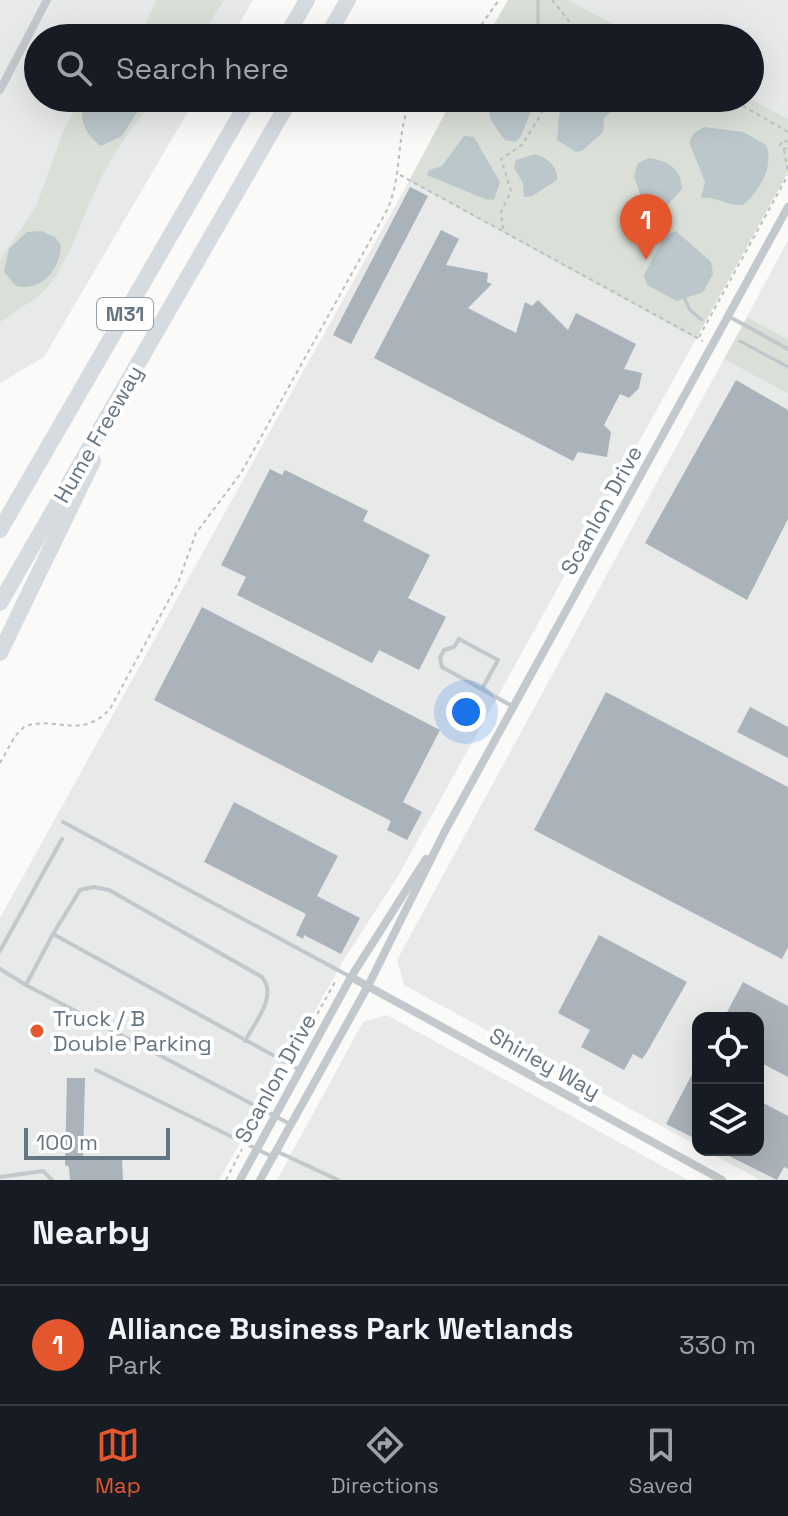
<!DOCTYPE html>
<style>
:root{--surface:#171b24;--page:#20242c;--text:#f1f3f6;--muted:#9ea1a6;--line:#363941;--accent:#e4572e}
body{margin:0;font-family:"Space Grotesk",sans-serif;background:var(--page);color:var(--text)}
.controls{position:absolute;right:24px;bottom:24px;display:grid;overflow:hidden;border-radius:16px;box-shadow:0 8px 32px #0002}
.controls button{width:72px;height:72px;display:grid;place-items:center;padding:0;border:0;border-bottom:2px solid var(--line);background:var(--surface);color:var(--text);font:40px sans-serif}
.scale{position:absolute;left:24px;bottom:20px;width:146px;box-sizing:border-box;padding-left:8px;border:4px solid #657683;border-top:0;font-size:22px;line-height:28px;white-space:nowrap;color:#657683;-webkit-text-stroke:6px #fff;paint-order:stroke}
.you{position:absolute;left:466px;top:712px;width:28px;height:28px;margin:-20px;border:6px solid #fff;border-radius:50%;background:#1a73e8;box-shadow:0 0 0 12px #1a73e833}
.badge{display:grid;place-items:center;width:52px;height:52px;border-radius:50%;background:var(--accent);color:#fff;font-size:26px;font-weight:700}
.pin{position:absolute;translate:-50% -66px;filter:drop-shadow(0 2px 4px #0008)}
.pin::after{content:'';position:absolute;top:42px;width:28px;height:24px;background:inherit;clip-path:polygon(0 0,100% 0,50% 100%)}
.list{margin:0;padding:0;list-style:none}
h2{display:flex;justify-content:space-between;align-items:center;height:104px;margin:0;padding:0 32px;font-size:34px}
h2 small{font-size:26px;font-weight:400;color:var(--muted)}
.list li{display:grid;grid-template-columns:52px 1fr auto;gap:24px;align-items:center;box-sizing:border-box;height:120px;padding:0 32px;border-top:2px solid var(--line)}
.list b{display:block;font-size:30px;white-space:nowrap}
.list p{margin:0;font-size:26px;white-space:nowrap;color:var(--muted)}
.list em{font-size:26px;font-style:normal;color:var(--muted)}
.icon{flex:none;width:44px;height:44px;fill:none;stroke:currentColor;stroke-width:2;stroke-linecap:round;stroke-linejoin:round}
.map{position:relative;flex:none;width:788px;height:1180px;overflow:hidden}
.search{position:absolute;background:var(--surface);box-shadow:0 8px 32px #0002;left:24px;right:24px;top:24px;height:88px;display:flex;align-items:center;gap:20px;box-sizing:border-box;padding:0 28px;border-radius:44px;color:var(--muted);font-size:30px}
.sheet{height:224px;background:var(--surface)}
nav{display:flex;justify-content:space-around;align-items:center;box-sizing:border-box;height:112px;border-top:2px solid var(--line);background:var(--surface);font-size:22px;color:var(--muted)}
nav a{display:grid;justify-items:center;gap:4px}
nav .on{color:var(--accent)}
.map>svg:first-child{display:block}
.built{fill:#e8e9e9}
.green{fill:#dadfd7}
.water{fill:#bbc7cb}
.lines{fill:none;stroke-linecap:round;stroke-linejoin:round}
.stream{stroke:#bbc7cb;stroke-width:3}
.building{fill:#aab3b9}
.path{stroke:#bbbfc2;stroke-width:2;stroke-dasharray:4 4;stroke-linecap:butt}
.lane{stroke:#c3c8cc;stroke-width:4}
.street{stroke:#c3c8cc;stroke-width:8}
.highway{stroke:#d6dbdf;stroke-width:16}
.poi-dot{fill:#e4572e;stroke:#fff;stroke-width:3}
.labels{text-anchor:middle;stroke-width:8;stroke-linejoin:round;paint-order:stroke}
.shield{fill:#fff;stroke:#939fa8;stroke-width:2}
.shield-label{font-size:20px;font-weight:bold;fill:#657683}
.street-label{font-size:22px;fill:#657683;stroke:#fff}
.poi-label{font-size:22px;fill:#657683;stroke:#fff;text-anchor:start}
</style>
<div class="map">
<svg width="788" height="1180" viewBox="0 0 788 1180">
<rect width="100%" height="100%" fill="#fafaf8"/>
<!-- built -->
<g class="built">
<path d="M0,0h253l-22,38h-193v60h158l-152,259 -44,26z"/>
<path d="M569,0h219v119l-39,-21 1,-60h-111z"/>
<path d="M409,181l287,158 -298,537 -53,82 -126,222h-219v-262z"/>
<path d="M788,240v99l-41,-22z"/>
<path d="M724,359l64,35v786h-28l-55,-30h53v-132h-60v128l-294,-161 -7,-25z"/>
<path d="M387,1015l301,165h-411l86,-158z"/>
</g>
<!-- green -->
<g class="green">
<path d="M156,0h68l-24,38h-60z"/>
<path d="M508,0h61l70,38h-153z"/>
<path d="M81,98h5l-2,2 38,36 24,-38h9c-23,29 -46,60 -60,93 -15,32 -24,66 -46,94 -14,17 -33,24 -49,37v-62l36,-53 27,-75z"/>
<path d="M453,98h296l39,21v53l-92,167 -287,-158z"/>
<path d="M747,317l41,22v55l-64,-35z"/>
</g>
<!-- water -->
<g class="water">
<path d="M86,98h60l-24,38 -21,10c-17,-13 -24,-28 -15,-48z"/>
<path d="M493,98h43l-15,38 -6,6 -10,-2c-10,-14 -22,-25 -12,-42z"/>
<path d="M569,98h45l-3,14 -7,6 -1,14 -21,19 -6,1 -19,-12 2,-25z"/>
<path d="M704,127l39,5 23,13c9,20 -7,47 -23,60 -15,2 -25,-9 -42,-7l4,-16 -16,-40 5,-9z"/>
<path d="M464,136l10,1 26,45 -6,18 -9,-1 -58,-24 2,-5 13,-4z"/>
<path d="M536,154c11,4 22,12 21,26l-25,16 -8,1 -1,-14 -9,-15 2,-8z"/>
<path d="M649,158c19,3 32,10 33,31l-43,48 -9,3 -4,-9 16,-31 -8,-24 4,-13z"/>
<path d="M41,231l14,6 6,8c-1,25 -20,47 -45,41l-12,-14 5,-23 18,-17z"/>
<path d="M676,231l35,31 2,12 -10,18 -26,9 -30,-16 -3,-10 21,-40z"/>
</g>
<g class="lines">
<!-- stream -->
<g class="stream">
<path d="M538,0v38"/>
<path d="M684,297l6,13 12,10"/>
<path d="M740,341l48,26"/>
</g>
</g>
<!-- building -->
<g class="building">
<path d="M410,187l18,9 -77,148 -18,-9z"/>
<path d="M441,230l18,9 -13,26 42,8 -1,9 5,2 -24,24 48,25 9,-31 7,4 6,-6 30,30 8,-17 60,31 -12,25 18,4 -3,15 -10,10 -9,-4 -16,31 7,7 -4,25 -29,-5 -5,9 -199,-103z"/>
<path d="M736,380l52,30v109l-41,81 -102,-57z"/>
<path d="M270,469l12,6 3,-5 83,41 -5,10 67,34 -22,43 38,19 -27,53 -40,-20 -7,13 -135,-68 9,-18 -25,-12z"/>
<path d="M202,607l238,123 -37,72 19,10 -15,28 -20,-10 4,-9 -237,-121z"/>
<path d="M606,692l182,95v160l-6,12 -248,-129z"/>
<path d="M750,707l38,20v31l-51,-26z"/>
<path d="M234,802l104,54 -21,40 43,22 -19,36 -37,-19 -1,4 -7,-4 10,-21 -102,-52z"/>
<path d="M599,935l88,47 -40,70 -5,7 -9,-5 -9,16 -43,-23 9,-17 -32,-17z"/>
<path d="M743,982l45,24v71l-30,-16v-43h-34z"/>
<path d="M698,1063v77l-32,-16z"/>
<path d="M67,1078h18l-2,82 39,-1 1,21h-53l-1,-13 -4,-2z"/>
<path d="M758,1100l30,16v53l-4,-2 -7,13 -60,-30h41z"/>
</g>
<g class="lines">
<!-- path -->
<g class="path">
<path d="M552,0l30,37"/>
<path d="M582,37l16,-7 21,8"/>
<path d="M472,38l27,-38"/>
<path d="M729,98l59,34"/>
<path d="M788,142l-5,-2 -3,5 3,4 5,-1"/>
<path d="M784,150l4,23"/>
<path d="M400,175l303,166"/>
<path d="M503,229l-2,-17 10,-21 -10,-32 21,-14 29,-47"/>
<path d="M699,337l89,-162"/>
<path d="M0,763l15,-27 10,-10c33,-10 56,14 85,-17l68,-126 18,-50 45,-60 146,-263c17,-37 8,-83 26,-112"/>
<path d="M294,1056l41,-74"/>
<path d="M266,1105l21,-36"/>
<path d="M249,1137l10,-19"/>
<path d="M226,1180l16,-31"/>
</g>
<!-- lane -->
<g class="lane">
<path d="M728,316l60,33"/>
<path d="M482,689l16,-29 -39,-21 -5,8 -10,3 -4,8 2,9 70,39"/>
<path d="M63,822l286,154"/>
<path d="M53,934l27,-44 14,-3 15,3 153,87c16,19 -7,45 -17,64"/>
<path d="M0,951l62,-112"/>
<path d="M0,969l26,16"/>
<path d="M96,1070l177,87"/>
<path d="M290,1124l-264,-139 27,-51 247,136"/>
<path d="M276,1151l62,29"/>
<path d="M0,1177l43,-6 9,9"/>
</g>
<!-- street -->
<g class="street">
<path d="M0,90l47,-90"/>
<path d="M351,977l371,203"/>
<path d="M240,1180l111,-203 75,-118"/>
<path d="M260,1180l108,-194 77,-155 343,-624"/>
</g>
<!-- highway -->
<g class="highway">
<path d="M285,38l22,-38"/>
<path d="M326,38l22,-38"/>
<path d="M0,530l250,-432"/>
<path d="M0,603l291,-505"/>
<path d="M0,653l93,-192"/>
</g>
</g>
<!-- markers -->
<circle class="poi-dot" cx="37" cy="1031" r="8"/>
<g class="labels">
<!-- shield labels -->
<rect class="shield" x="97" y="298" width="56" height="32" rx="6"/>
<g class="shield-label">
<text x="125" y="321">M31</text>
</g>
<!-- street labels -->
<g class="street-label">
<text transform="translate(98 434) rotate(-60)" y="8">Hume Freeway</text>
<text transform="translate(601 510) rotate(-61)" y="8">Scanlon Drive</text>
<text transform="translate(545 1063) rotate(29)" y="8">Shirley Way</text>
<text transform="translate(275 1078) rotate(-61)" y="8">Scanlon Drive</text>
</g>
<!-- poi labels -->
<g class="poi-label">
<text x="53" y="1026">Truck / B<tspan x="53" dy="25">Double Parking</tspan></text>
</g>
</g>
</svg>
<div class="controls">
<button><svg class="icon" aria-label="locate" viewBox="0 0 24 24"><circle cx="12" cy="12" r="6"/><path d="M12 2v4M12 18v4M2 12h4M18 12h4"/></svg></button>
<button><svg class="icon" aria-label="layers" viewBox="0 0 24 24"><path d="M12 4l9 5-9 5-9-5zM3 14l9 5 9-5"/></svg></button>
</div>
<div class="scale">100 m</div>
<div class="you"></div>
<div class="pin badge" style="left:646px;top:260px">1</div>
<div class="search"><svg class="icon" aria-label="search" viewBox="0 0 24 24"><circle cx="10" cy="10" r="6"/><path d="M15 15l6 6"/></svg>Search here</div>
</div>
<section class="sheet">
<h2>Nearby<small></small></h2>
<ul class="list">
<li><span class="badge">1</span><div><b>Alliance Business Park Wetlands</b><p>Park</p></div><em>330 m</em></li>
</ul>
</section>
<nav>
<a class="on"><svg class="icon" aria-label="map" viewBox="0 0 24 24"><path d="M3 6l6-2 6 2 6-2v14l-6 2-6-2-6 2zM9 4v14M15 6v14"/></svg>Map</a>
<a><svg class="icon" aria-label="directions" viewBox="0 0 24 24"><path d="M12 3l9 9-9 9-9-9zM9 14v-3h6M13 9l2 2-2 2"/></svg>Directions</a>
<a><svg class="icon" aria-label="saved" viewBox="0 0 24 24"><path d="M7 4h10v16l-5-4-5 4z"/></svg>Saved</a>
</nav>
